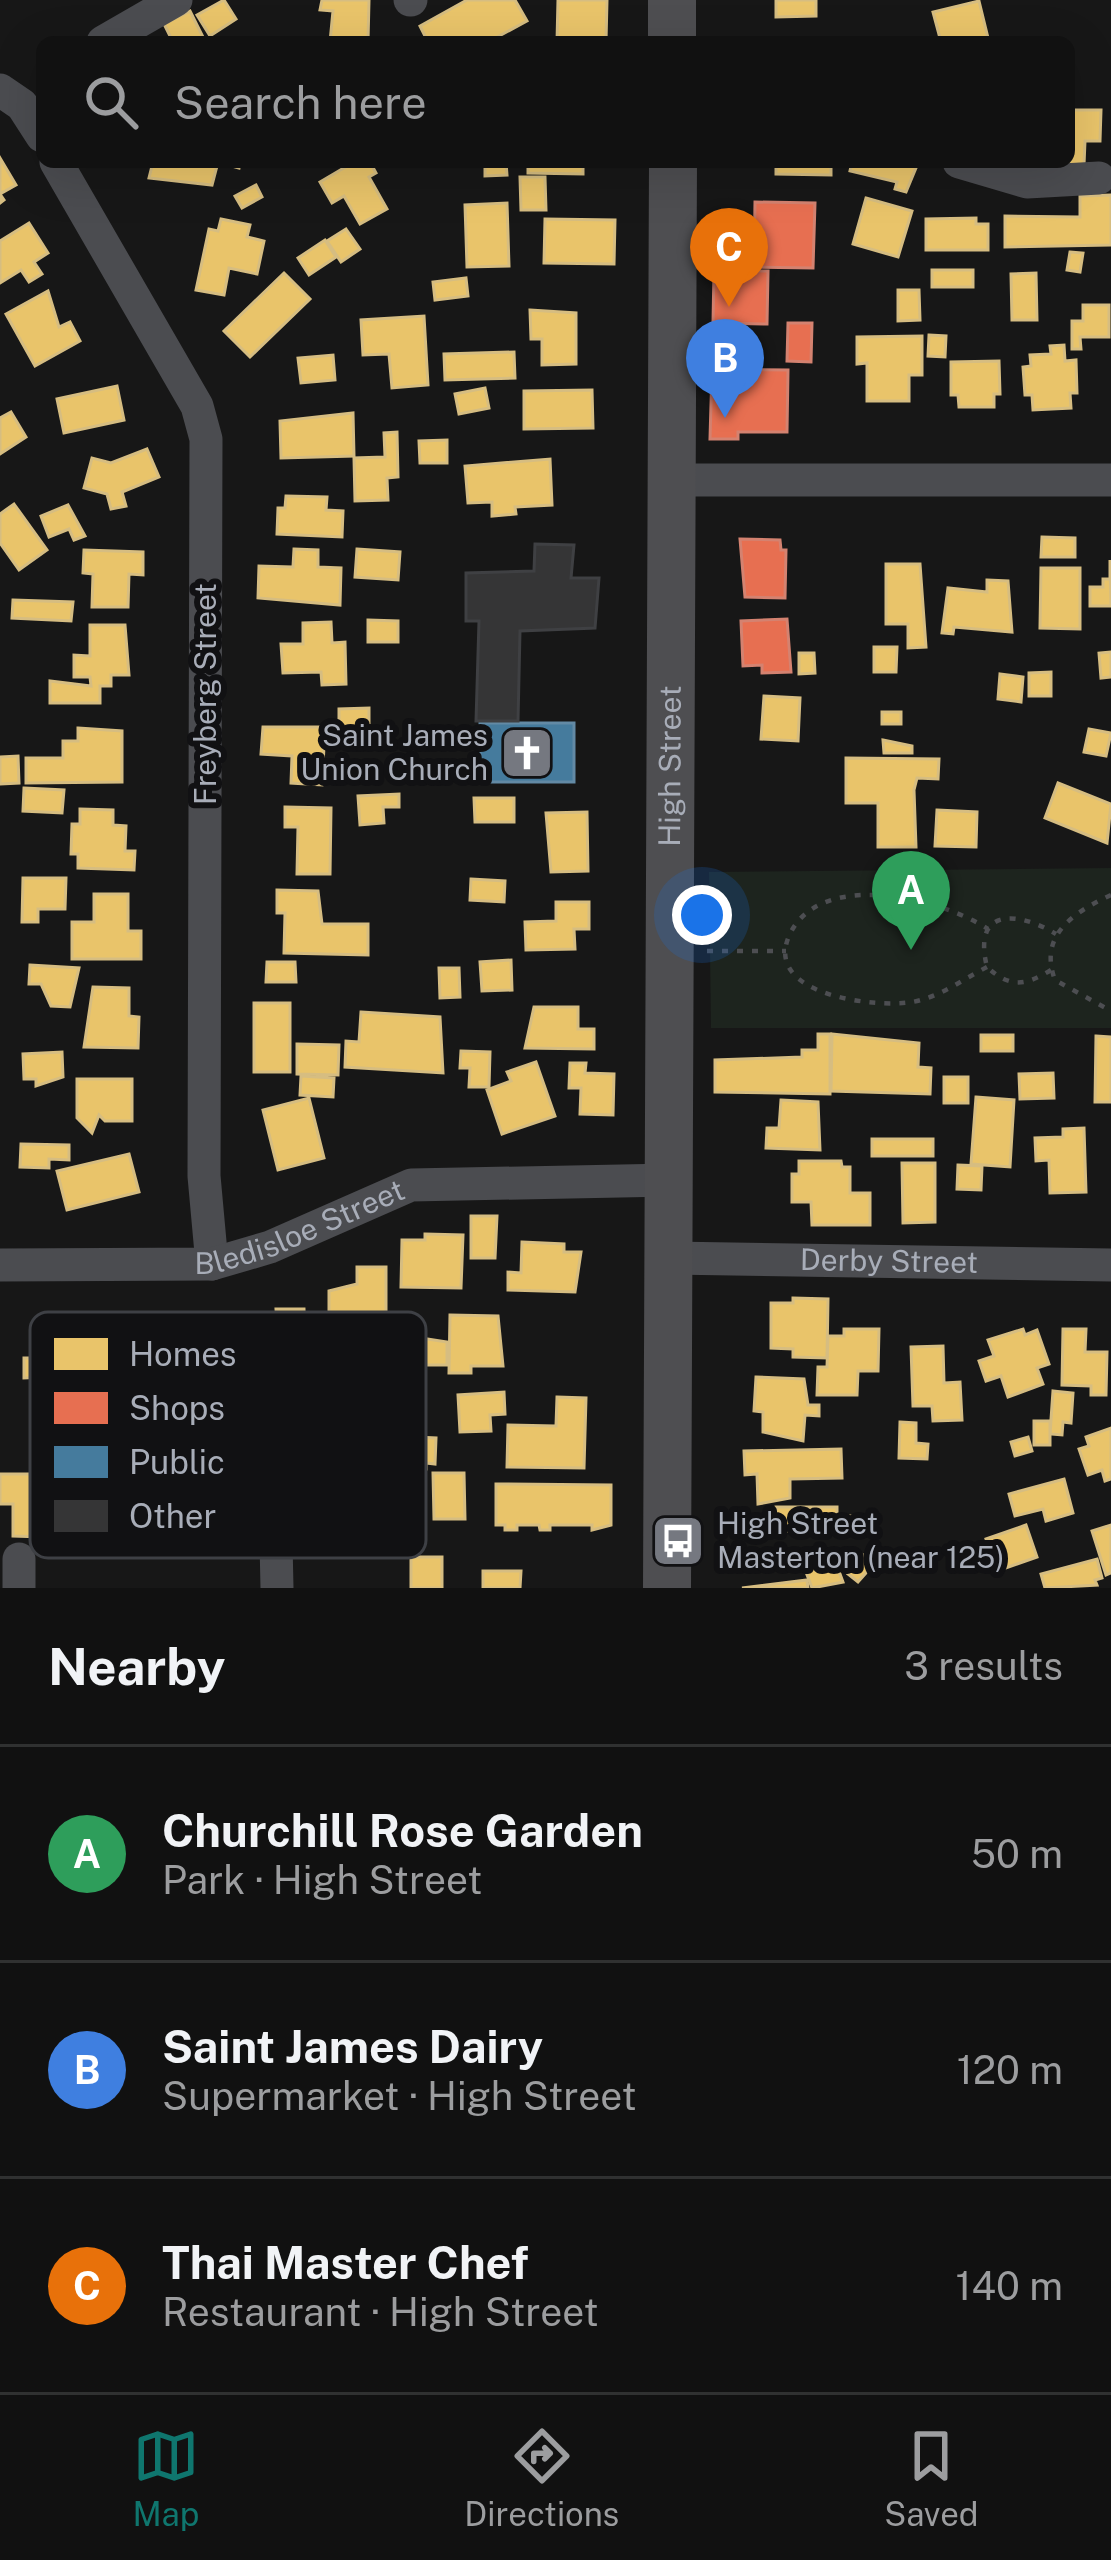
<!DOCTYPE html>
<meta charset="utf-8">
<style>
:root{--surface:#111;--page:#1a1a1a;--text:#f1f3f6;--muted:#9c9d9f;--line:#303131;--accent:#0f766e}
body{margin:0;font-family:"Public Sans",sans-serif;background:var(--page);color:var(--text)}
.you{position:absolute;left:702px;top:915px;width:42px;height:42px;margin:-30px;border:9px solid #fff;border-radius:50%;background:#1a73e8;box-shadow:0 0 0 18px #1a73e833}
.badge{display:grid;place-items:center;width:78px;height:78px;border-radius:50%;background:var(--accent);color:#fff;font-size:39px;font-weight:700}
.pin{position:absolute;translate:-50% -99px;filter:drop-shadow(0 3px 6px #0008)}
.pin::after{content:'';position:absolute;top:63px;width:42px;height:36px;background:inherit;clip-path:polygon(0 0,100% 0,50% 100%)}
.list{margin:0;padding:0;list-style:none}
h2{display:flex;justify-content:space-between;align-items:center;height:156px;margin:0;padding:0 48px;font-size:51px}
h2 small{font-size:39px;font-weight:400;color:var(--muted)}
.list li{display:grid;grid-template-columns:78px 1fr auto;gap:36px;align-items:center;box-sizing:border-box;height:216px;padding:0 48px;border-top:3px solid var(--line)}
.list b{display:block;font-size:45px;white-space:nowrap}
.list p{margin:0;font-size:39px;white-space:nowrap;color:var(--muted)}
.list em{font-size:39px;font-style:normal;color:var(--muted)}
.icon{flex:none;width:66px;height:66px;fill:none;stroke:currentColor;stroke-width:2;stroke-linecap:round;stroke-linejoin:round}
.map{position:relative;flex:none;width:1111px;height:1588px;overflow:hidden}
.search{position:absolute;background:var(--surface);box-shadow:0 12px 48px #0002;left:36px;right:36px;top:36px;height:132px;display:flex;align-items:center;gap:30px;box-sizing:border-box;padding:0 42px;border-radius:18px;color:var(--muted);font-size:45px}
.sheet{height:804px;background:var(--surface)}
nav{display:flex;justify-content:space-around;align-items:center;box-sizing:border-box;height:168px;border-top:3px solid var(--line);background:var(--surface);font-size:33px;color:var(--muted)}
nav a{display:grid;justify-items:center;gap:6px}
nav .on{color:var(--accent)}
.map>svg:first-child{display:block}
.green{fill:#1d241e}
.homes{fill:#e9c46a;stroke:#d6bd81;stroke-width:3}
.shops{fill:#e76f51;stroke:#d48270;stroke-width:3}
.public{fill:#457b9d;stroke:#638aa5;stroke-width:3}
.building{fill:#353536;stroke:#3f4043;stroke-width:3}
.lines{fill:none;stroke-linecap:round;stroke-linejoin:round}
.path{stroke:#4d4e52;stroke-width:4.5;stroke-dasharray:6 9;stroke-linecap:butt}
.minor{stroke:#4b4c50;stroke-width:33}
.highway{stroke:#4e4e51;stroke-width:48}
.labels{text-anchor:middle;stroke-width:12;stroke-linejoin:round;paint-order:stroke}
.street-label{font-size:30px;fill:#a8adb8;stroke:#111113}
.poi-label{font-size:30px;fill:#a8adb8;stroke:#111113;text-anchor:end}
.key{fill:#111113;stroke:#3e4045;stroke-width:3}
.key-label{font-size:33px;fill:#a8adb8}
</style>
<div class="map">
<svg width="1111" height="1588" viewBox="0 0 1111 1588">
<rect width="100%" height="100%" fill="#171717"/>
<!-- green -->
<path class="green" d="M1111,868v160h-400l-2,-156z"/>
<!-- homes -->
<g class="homes">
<path d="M224,0l12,19 -26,17 -13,-21z"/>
<path d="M322,0h47l-1,42h-38l3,-31 -13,-1z"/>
<path d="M467,0h48l12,21 -39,21h-60l-8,-16z"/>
<path d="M558,0h49l-1,42h-49z"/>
<path d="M776,0h40v16l-40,1z"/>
<path d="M979,1l10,41h-48l-8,-30z"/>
<path d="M190,11l13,26 -30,5 -9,-18z"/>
<path d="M1069,110h32l-1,31h-15l-1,24 -38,-1 23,-2z"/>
<path d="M0,158l16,27 -16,9 4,6 -4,3z"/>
<path d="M153,162h87l-1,6 -21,-6 -6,23 -63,-7z"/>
<path d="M354,162h16l6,11 -7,4 18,32 -27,15 -16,-28 -12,7 -12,-21z"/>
<path d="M485,162h21l1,13 -22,1z"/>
<path d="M528,162h55v12l-55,-1z"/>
<path d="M831,162v13l-55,-1v-11h-12z"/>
<path d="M852,162h61l5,1 -12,29 -11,-3 2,-7 -47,-11z"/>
<path d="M520,177h25l1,33h-25z"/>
<path d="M256,185l6,12 -20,11 -7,-12z"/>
<path d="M1111,195v50l-106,2v-31l75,1v-21z"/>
<path d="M866,198l46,13 -14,46 -45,-13z"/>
<path d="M507,203l2,63 -42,1 -2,-62z"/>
<path d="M976,218v6h12v26h-62v-31z"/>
<path d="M221,219l29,6 -3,12 17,4 -7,33 -28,-6 -5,27 -28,-5 13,-61 9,2z"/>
<path d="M545,219l70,1 -1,44 -70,-1z"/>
<path d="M29,223l19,30 -14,9 8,12 -13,8 -8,-12 -21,13v-42z"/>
<path d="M346,229l14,20 -19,13 -14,-21z"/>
<path d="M325,240l11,17 -27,18 -11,-17z"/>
<path d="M1070,252l13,1 -3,19 -13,-2z"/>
<rect x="932" y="270" width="41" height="17"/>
<path d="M284,273l26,26 -60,58 -26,-26z"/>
<path d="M1036,273l1,47h-25l-1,-46z"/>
<path d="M466,278l2,18 -33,4 -2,-18z"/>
<path d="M898,290h21l1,30 -22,1z"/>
<path d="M48,291l11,36 11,-5 10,19 -45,25 -29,-52z"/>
<path d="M1083,305h26v32h-29l1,12h-9v-28h11z"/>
<path d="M530,310l46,3v51l-34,1v-26h-11z"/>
<path d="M424,316l4,69 -36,3 -3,-34 -26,1 -2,-35z"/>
<path d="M929,335l17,1 -1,21 -17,-1z"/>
<path d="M922,336v39h-13v26h-42v-38l-10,1v-27z"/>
<path d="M1064,345l1,16 11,-1 1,33h-7l1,15 -38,2 -1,-15h-7l-2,-28 8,-1 -1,-11 21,-1 -1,-8z"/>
<path d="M514,352l1,26 -70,2 -1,-26z"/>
<path d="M333,355l2,25 -34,3 -3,-25z"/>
<path d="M999,361l1,33h-6v13h-35l-1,-12h-7v-33z"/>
<path d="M117,386l7,34 -60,13 -7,-34z"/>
<path d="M485,388l4,20 -30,6 -4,-20z"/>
<path d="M592,390l1,38 -69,1v-38z"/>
<path d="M11,412l15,25 -26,17v-36z"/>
<path d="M353,413l1,43 -73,2 -1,-37z"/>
<path d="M397,432l1,45 -11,1 1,22 -33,1 -1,-43 31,-1 -1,-24z"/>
<path d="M447,440v23h-27l-1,-22z"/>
<path d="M147,449l12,28 -37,15 4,14 -15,3 -4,-15 -23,-6 8,-30 19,5z"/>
<path d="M550,459l2,46 -37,2 1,7 -24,2v-14l-24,1 -3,-37z"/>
<path d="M286,496l41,1 -1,13 17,1 -1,26 -65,-3 1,-26h7z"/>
<path d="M14,504l33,46 -28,20 -19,-27v-29z"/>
<path d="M68,505l17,31 -11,4 -5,-11 -20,8 -8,-21z"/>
<path d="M1042,537l33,1v19h-34z"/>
<path d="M294,549l24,1v17l23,1 -1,37 -82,-7 1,-32 34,1z"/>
<path d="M357,549l43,3 -2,28 -43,-3z"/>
<path d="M84,550l59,2v23l-14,-1 -1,33h-36l1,-33 -10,-1z"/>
<path d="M1110,560l1,46h-21v-19h13v-8h7z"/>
<path d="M886,564h34l6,83 -18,1v-24h-22z"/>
<path d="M1041,568h39v61l-40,-1z"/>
<path d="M987,580l21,1 4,51 -58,-5 -1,7 -11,-1 6,-45 39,4z"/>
<path d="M13,600l60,2 -2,19 -59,-3z"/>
<path d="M368,620l30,1v21h-30z"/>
<path d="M331,622l1,21 13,-1 1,42 -24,1 -1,-13 -38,1 -2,-29h22v-21z"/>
<path d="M90,625h35l4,50h-18v11h-11v17h-50v-22l41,5 -1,-9h-16v-22l16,1z"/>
<path d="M874,647h23l-1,25h-22z"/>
<path d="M1111,652v25l-10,1 -2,-25z"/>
<path d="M799,653h15l1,20 -16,1z"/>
<path d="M1051,672v24h-22v-23z"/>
<path d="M1000,674l23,3 -2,25 -23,-3z"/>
<path d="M764,696l36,2 -2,43 -37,-2z"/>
<path d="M369,708v27h-30v-26z"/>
<rect x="882" y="712" width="19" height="12"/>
<path d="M263,727h62l-3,58 -31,-2 1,-27 -31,-2z"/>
<path d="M78,728l44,3v51l-96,1v-25h37v-17h15z"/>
<path d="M1089,729l22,4 -5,23 -22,-4z"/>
<path d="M883,740l29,6v7h-28z"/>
<path d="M18,756l1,27 -19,1v-27z"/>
<path d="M846,758l93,1 -1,20 -21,-1 -3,12 2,57h-38v-44h-32z"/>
<path d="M1058,783l53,21 -4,39 -62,-25z"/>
<path d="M24,788l40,2 -2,23 -39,-2z"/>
<path d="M399,794v13h-16l1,16 -24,2 -2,-29z"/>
<path d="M474,798h40v24h-39z"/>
<path d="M285,807l46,1 -1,66h-33l1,-47h-13z"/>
<path d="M80,809l33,1v15l13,1 -1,25h10l-1,19 -56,-2v-14h-7l1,-30h8z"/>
<path d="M937,810l40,2 -1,35 -41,-1z"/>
<path d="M587,812l1,59 -37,1 -5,-59z"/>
<path d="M23,878h43l-1,31h-27v13h-16z"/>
<path d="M471,879l34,2 -1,21 -34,-2z"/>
<path d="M277,890l41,1 4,33h46v31l-84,-2 1,-40h-8z"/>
<path d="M94,894h34v37h13v28h-69v-37h22z"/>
<path d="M556,902h33v27h-15l1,20 -49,1 -1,-28 31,-1z"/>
<path d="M511,960l1,30 -30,1 -2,-29z"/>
<path d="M267,962h28l1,20h-30z"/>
<path d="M30,965l49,3 -9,39 -19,-1 -10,-22h-12z"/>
<path d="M439,968h20l1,29 -20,1z"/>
<path d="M93,987l36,1v28l10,1 -1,31 -54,-1z"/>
<rect x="254" y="1003" width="36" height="69"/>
<path d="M534,1007h44v22h16v20l-69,-1z"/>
<path d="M361,1012l79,5 3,56 -98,-6 1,-26 13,1z"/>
<path d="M818,1034h12v60l-115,-2v-32l87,-3v-7h16z"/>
<path d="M832,1034l87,9 -1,24 13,1 -1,26 -99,-3z"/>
<rect x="981" y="1035" width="32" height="16"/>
<path d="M1096,1036l15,1v65h-16z"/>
<path d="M297,1044l42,1 -1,30 -41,-1z"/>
<path d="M461,1051l29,1 -1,35h-20l1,-19h-10z"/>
<path d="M62,1052l1,25 -27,9v-7h-12l-1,-25z"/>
<path d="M536,1062l19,54 -53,18 -15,-44 24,-9 -4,-9z"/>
<path d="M570,1063h16l-1,10 29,1 -1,41 -33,-1 1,-26h-12z"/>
<path d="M1053,1073l1,25 -34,1 -1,-25z"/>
<path d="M301,1076l33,2 -1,19 -33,-2z"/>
<rect x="944" y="1077" width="24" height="26"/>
<path d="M77,1079h55v42h-27l-6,-6 -7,18 -15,-15z"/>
<path d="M976,1097l38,3 -4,67 -39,-3z"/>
<path d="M309,1098l15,60 -46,12 -15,-60z"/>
<path d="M781,1100l37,2 2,48 -54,-2 1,-20h12z"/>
<path d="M1084,1128l2,64 -36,1 -1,-33 -13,1 -1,-23 28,-1v-8z"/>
<rect x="872" y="1139" width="61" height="17"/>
<path d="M21,1144l48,1v15l-20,-1v9l-29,-1z"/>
<path d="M129,1154l10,38 -72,18 -10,-39z"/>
<path d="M799,1161h42l1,6h8v26h20v32h-58l-1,-23h-19v-28h7z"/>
<path d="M902,1163h33v59l-32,1z"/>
<path d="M958,1165l24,1 -1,24 -24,-1z"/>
<path d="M471,1216h26l-2,42h-24z"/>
<path d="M425,1234l38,1 -2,53 -60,-1 1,-47h23z"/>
<path d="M522,1242l42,2v8h17l-6,40 -67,-2v-18l13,1z"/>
<path d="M357,1267h29v61h-57v-37l28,-7z"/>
<path d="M793,1298l35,1 -1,59 -34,-1v-8l-22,-1v-45h22z"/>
<path d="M276,1309h28l2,68h-25l-1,-12 -19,1 2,51 -19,1 1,24 -11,1 -1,-73h14l-1,-30h10v-13l21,-1z"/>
<path d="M450,1315l48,1 5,50h-32v7h-22z"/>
<path d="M71,1327l1,49 -48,2v-20h15v-30z"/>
<path d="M844,1329h35l-1,42h-20l-1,24h-40l1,-28h9l1,-31h16z"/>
<path d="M1023,1329l2,6 12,-5 12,34 -12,4 6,16 -35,13 -7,-21 -15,5 -7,-20 15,-5 -6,-16z"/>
<path d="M1063,1329h23l-1,23h22l-1,43h-15v-9l-29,-1z"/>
<path d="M408,1336l39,6v23h-38z"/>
<path d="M943,1346l1,37 16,-1 2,38 -29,1 -1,-15h-19l-2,-59z"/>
<path d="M756,1377l48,2 4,26h11v11l-14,-1 -2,26 -40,-9v-20l-9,-1z"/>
<path d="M1053,1391l20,2 -2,30 -8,-1 -1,13 -12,-1z"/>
<path d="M504,1392l1,22 -15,1 1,16 -31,1 -2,-37z"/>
<path d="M557,1397l29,1 -2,70 -77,-1 1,-42 48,1z"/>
<rect x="1034" y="1421" width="16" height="24"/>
<path d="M900,1422l16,1v20l12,1 -1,15 -28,-1z"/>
<path d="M1111,1428v51l-6,2 -3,-11 -14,5 -9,-26 10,-3 -3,-9z"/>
<path d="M415,1437l21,1 -1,26 -9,-1v6l-23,-1 -4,-6z"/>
<path d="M1028,1437l4,14 -17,5 -4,-14z"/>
<path d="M841,1449l1,29 -52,1v19l-32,6 -1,-30 -12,1 -1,-24z"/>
<path d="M433,1473h31l1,46h-31z"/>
<path d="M0,1474h50v41l56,1v35h-62v-14l-31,-1v-32h-13z"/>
<path d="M1064,1479l9,34 -27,8 -3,-12 -28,7 -6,-22z"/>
<path d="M496,1484l115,1v40l-19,5v-5h-42v5h-10l-1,-5h-22v5h-12v-5h-9z"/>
<path d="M776,1507h61v9h19v16l-80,-1z"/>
<path d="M1026,1525l11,32 -40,14 -11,-32z"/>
<path d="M1111,1525v48l-5,2 -14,-44z"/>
<path d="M863,1555l11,9 -16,18 -10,-8z"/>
<rect x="411" y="1557" width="31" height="31"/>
<path d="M1097,1559l5,19 -7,2 2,5 -52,3 -4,-14z"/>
<path d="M813,1560l3,10 20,-7 7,19 -31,6 -9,-24z"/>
<path d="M483,1571h38l-1,17h-37z"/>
<path d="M807,1580l1,8h-66z"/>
</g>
<!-- shops -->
<g class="shops">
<path d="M755,202l60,1 -2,65 -59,-1z"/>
<path d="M714,270l54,1 -1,53 -54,-1z"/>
<path d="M788,323h24l-1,39 -24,-1z"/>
<path d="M712,369l76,1 -1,62h-49v7h-28z"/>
<path d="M740,539l40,1 1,10h5l-1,48 -40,-1z"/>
<path d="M787,619l4,53 -29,1v-8l-19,1 -2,-45z"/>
</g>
<!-- public -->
<rect class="public" x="480" y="723" width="94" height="59"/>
<!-- building -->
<path class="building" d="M535,544l39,1 -3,33h28l-4,50 -75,3 -2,90h-42l3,-100h-13v-48l68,-2z"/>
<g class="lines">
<!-- path -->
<g class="path">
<path d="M1111,895c-37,17 -73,40 -56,85l56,31"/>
<path d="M707,951h79"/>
<path d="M987,967c-25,13 -47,30 -75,35 -35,6 -149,-6 -123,-66 30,-68 152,-38 199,-7"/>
<path d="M1051,970c-26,16 -41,18 -64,-3 -15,-60 31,-56 69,-33"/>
</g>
<!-- minor -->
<g class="minor">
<path d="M410,0h1"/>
<path d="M103,42l73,-42"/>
<path d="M0,90l22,15 20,31"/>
<path d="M56,162l141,244 9,33 -2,737 8,88"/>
<path d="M959,162l68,20 72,-4"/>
<path d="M675,480h436"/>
<path id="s1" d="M670,1258l441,7"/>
<path id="s2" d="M0,1265l212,-1 58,-17 141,-62 260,-5"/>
<path d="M276,1542l1,46"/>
<path d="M19,1588v-29"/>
</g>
<!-- highway -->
<g class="highway">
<path d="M672,0v42"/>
<path id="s3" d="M667,1588l6,-1426"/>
</g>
</g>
<!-- icons -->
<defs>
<g id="church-square" transform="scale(2.7)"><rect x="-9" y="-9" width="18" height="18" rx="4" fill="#757880" stroke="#111113"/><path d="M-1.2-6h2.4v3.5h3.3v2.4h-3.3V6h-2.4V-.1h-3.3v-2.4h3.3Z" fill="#fff"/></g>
<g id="bus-square" transform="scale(2.7)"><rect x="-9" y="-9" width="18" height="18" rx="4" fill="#757880" stroke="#111113"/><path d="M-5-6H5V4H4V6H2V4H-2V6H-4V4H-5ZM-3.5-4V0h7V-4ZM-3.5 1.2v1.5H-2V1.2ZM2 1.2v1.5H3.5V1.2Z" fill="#fff"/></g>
</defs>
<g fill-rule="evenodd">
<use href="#church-square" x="527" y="753"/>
<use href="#bus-square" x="678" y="1541"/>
</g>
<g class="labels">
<!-- street labels -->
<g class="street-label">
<text transform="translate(206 694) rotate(-90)" y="10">Freyberg Street</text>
<text dy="10" stroke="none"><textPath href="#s3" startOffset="822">High Street</textPath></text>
<text dy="10" stroke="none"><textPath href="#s2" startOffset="306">Bledisloe Street</textPath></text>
<text dy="10" stroke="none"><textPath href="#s1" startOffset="219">Derby Street</textPath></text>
</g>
<!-- poi labels -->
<g class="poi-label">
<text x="488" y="746">Saint James<tspan x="488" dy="34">Union Church</tspan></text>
<text x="717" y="1534" text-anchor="start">High Street<tspan x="717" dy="34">Masterton (near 125)</tspan></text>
</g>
</g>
<!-- legend -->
<rect x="30" y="1312" width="396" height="246" rx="18" class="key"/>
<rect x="54" y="1338" width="54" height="32" fill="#e9c46a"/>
<rect x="54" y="1392" width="54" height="32" fill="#e76f51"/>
<rect x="54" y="1446" width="54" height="32" fill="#457b9d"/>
<rect x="54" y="1500" width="54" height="32" fill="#353536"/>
<g class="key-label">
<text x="129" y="1366">Homes</text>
<text x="129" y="1420">Shops</text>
<text x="129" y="1474">Public</text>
<text x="129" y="1528">Other</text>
</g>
</svg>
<div class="you"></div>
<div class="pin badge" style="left:911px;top:950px;background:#2e9e5b">A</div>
<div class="pin badge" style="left:725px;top:418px;background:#3f7fe0">B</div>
<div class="pin badge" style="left:729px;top:307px;background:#e8710a">C</div>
<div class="search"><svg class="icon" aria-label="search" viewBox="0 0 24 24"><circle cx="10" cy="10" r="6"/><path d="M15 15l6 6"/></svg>Search here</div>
</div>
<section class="sheet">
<h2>Nearby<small>3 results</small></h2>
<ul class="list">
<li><span class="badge" style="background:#2e9e5b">A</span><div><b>Churchill Rose Garden</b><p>Park · High Street</p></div><em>50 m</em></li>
<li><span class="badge" style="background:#3f7fe0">B</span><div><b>Saint James Dairy</b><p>Supermarket · High Street</p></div><em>120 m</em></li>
<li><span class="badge" style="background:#e8710a">C</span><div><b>Thai Master Chef</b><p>Restaurant · High Street</p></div><em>140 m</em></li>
</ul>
</section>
<nav>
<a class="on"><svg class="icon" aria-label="map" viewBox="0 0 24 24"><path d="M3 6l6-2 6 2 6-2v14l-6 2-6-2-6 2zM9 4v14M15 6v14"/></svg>Map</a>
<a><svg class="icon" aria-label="directions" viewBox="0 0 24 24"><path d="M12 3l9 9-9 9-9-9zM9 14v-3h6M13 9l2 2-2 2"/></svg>Directions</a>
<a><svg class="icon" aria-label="saved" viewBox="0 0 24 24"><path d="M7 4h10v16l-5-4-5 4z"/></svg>Saved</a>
</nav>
